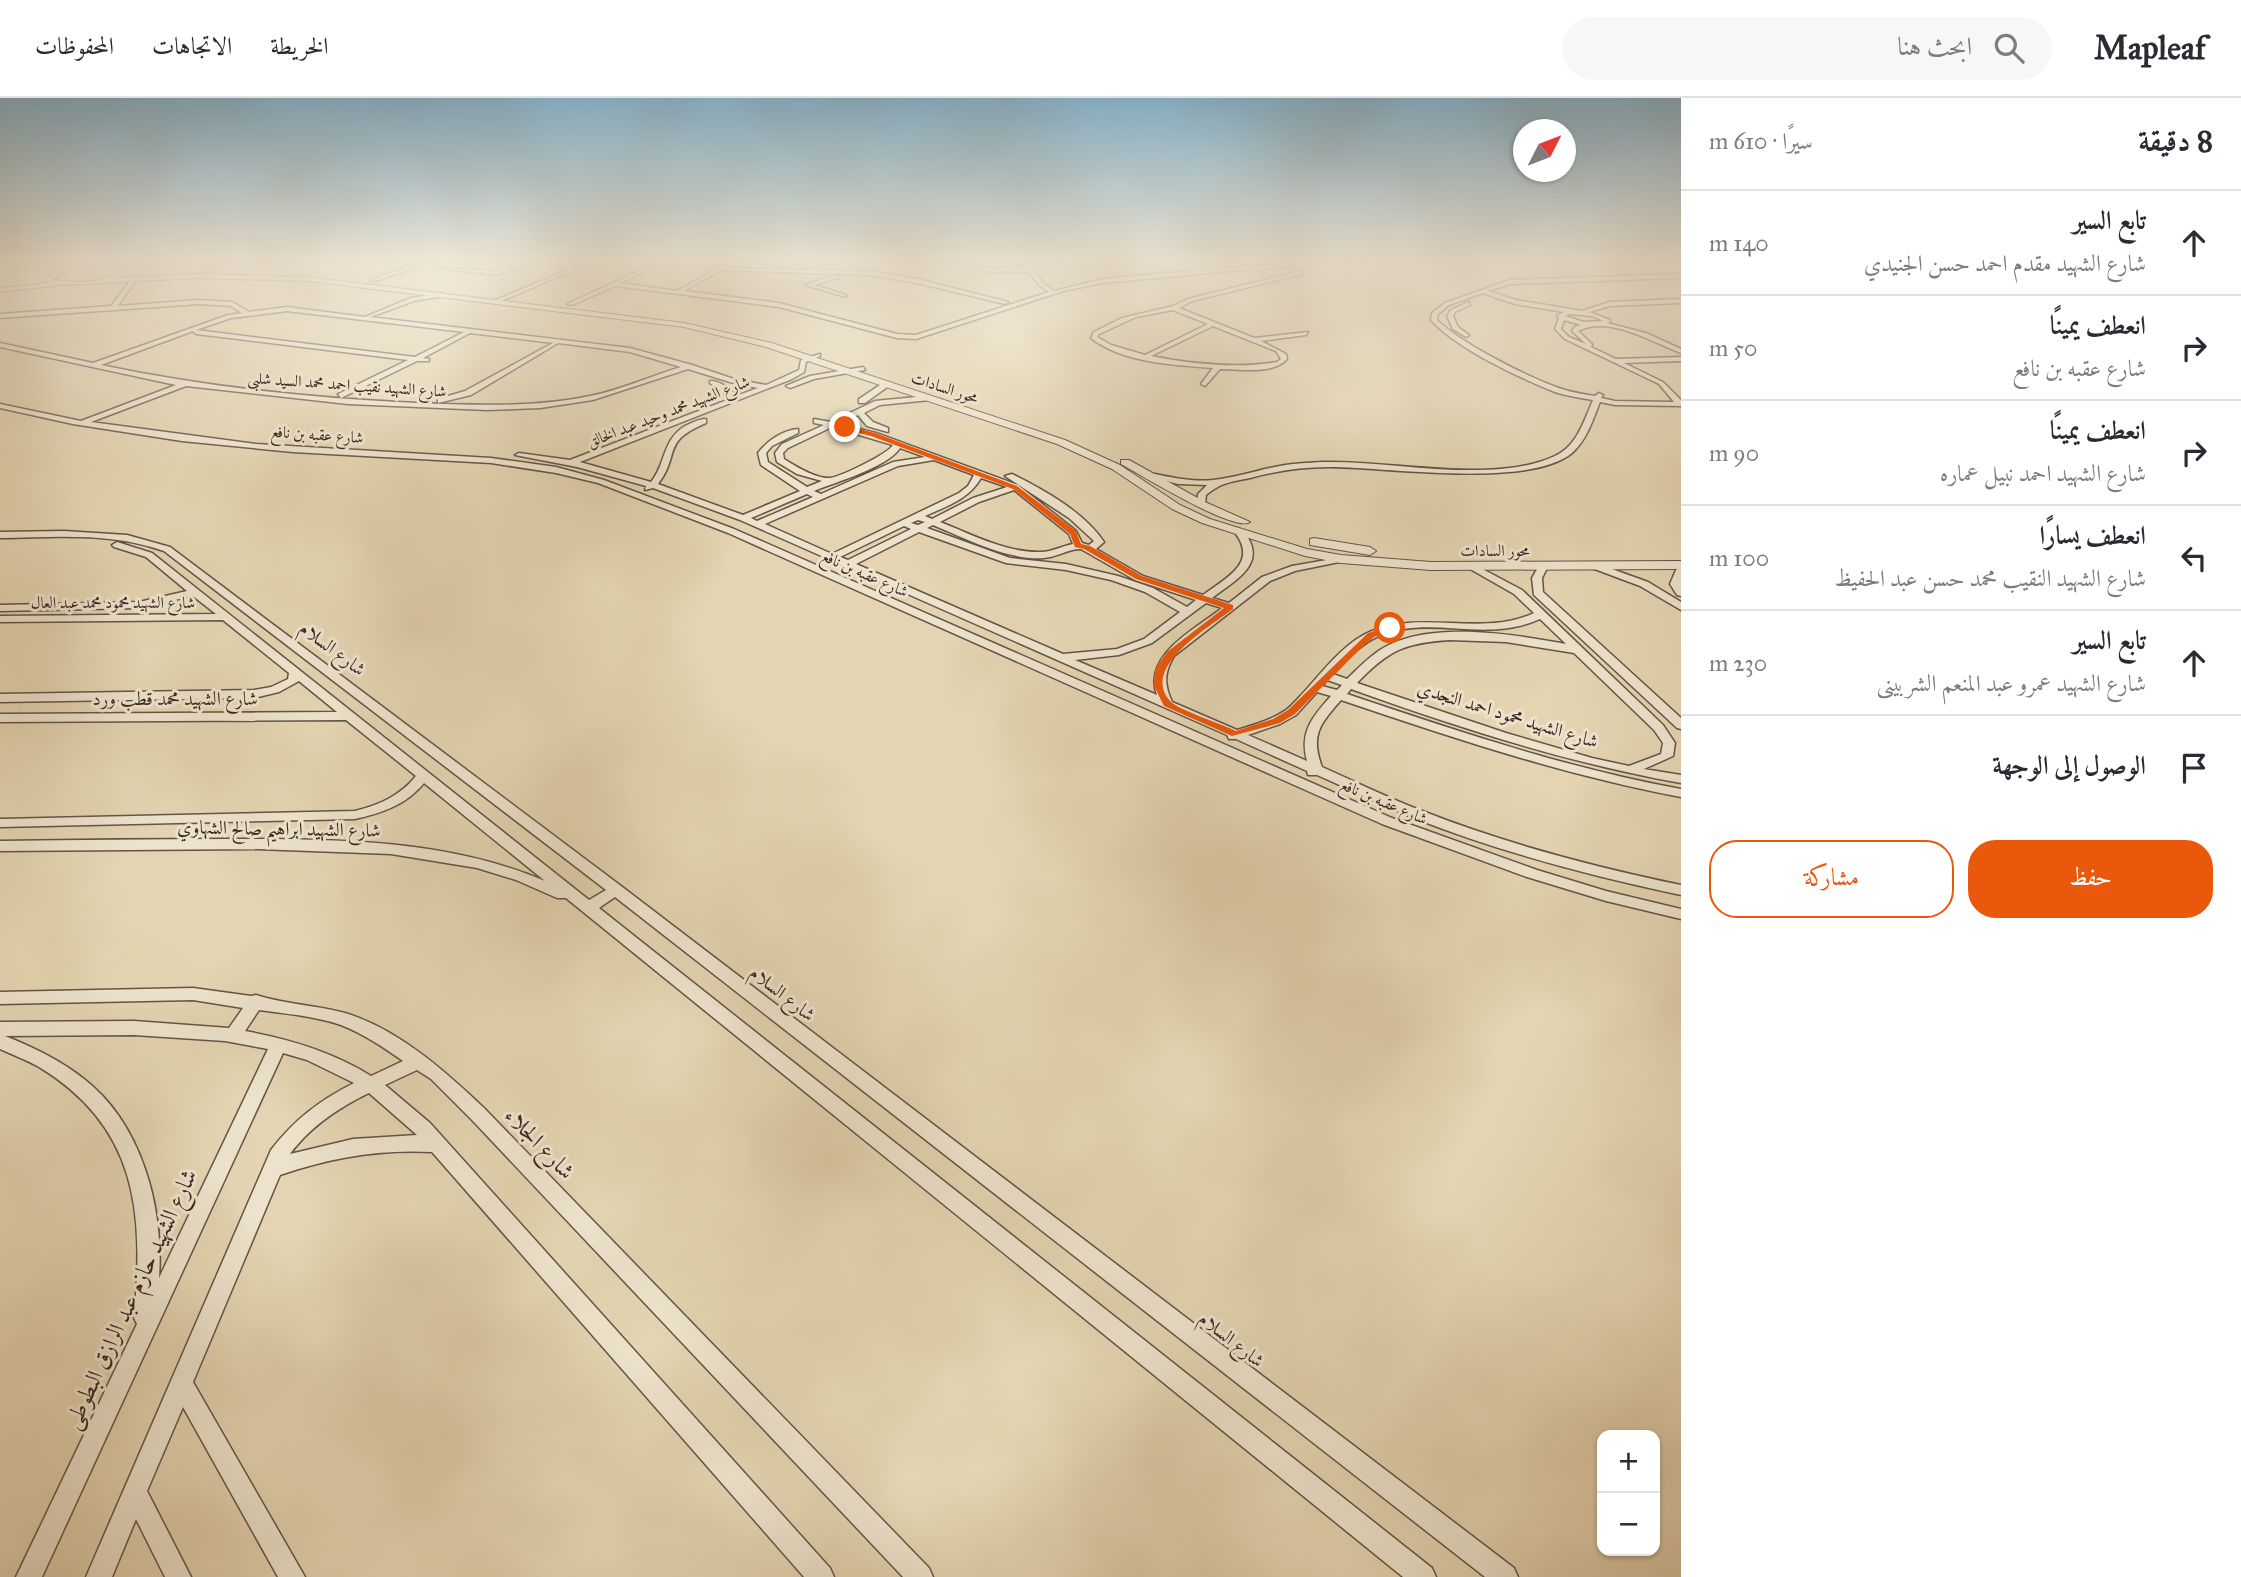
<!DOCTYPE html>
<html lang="ar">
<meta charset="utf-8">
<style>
:root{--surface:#fff;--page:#f7f7f7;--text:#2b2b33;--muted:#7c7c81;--line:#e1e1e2;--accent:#ea580c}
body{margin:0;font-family:"IM FELL Great Primer",Amiri,serif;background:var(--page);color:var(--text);direction:rtl}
.controls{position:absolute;right:21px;bottom:21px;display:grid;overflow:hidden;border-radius:14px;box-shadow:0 2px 5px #0004}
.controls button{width:63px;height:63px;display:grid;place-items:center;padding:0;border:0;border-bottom:2px solid var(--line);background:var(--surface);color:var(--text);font:35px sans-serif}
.compass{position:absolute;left:1513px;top:21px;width:63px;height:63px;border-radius:50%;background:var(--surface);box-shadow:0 2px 5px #0004;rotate:48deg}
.stop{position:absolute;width:21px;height:21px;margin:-16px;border:5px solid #ea580c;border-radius:50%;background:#fff}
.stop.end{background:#ea580c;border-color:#fff;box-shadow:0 2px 7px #0008}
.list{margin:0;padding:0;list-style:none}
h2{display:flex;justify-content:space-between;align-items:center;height:91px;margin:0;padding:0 28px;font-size:30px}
h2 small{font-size:23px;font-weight:400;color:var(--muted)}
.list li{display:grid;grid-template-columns:46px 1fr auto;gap:21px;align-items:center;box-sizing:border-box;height:105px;padding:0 28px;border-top:2px solid var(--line)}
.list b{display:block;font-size:26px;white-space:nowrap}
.list p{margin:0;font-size:23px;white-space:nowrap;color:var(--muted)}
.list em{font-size:23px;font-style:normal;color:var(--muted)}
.actions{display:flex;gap:14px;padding:21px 28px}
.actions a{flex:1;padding:16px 0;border:2px solid var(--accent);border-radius:28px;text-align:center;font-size:24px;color:var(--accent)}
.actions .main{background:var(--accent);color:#fff}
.icon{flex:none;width:38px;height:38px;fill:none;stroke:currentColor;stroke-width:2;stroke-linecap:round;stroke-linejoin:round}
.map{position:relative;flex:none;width:1681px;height:1479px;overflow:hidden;direction:ltr}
header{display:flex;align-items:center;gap:42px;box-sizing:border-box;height:98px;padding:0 35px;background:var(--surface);border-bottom:2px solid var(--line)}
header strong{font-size:33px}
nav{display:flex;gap:38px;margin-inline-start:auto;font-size:24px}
.search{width:490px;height:63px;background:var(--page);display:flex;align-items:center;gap:18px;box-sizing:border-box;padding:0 24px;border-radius:38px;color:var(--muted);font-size:26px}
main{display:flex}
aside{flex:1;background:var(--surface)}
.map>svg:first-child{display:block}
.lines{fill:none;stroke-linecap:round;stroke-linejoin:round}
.minor-casing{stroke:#645446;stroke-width:3}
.tertiary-casing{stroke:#645446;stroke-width:2}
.minor{fill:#ede3cc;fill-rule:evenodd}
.tertiary{fill:#ede3cc;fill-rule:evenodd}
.route{fill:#ea580c}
.labels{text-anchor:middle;stroke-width:6;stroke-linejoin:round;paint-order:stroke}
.far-street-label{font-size:16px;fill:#3a2923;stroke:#ede3cc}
.street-label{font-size:19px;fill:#3a2923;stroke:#ede3cc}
.near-street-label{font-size:23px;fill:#3a2923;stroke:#ede3cc}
</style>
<header>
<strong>Mapleaf</strong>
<div class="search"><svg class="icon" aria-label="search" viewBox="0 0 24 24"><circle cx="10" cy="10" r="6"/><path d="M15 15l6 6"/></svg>ابحث هنا</div>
<nav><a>الخريطة</a><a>الاتجاهات</a><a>المحفوظات</a></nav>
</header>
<main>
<aside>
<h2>8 دقيقة<small>سيرًا · 610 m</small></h2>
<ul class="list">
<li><svg class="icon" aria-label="ahead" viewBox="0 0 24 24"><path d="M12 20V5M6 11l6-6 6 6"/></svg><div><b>تابع السير</b><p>شارع الشهيد مقدم احمد حسن الجنيدي</p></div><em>140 m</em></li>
<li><svg class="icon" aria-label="right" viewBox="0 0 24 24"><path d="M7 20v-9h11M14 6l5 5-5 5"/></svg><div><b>انعطف يمينًا</b><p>شارع عقبه بن نافع</p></div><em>50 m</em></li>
<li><svg class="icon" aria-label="right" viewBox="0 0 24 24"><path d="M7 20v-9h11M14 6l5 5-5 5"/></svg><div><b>انعطف يمينًا</b><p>شارع الشهيد احمد نبيل عماره</p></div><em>90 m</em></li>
<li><svg class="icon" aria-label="left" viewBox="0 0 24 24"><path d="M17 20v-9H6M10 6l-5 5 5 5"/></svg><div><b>انعطف يسارًا</b><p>شارع الشهيد النقيب محمد حسن عبد الحفيظ</p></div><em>100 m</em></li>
<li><svg class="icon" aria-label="ahead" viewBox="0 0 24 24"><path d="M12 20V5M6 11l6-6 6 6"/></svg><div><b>تابع السير</b><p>شارع الشهيد عمرو عبد المنعم الشربينى</p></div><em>230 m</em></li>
<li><svg class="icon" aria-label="arrive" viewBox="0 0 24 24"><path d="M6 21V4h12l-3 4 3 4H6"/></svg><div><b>الوصول إلى الوجهة</b></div></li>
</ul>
<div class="actions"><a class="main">حفظ</a><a>مشاركة</a></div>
</aside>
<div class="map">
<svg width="1681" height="1479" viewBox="0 0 1681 1479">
<rect width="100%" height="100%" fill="#e4d4b1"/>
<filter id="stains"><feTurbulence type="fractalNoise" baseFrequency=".00286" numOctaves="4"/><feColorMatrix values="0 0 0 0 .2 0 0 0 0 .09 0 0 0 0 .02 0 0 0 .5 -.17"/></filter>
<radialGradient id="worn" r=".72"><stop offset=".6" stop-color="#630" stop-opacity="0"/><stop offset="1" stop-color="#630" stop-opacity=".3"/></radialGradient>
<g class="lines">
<!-- minor casing -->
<g class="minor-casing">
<g id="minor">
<path d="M225,161h6l-24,13 -5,-1z"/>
<path d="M346,161h164l24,2 -10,1 2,3 -30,10 -58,-7 58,3 28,-9z"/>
<path d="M593,161h7l-101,43 -5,-1z"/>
<path d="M665,161h7l-52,24 57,8 57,-32h6l-13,9 142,3 48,8 91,23 -3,2 -88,-21 -48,-8 -148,-5 -37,21 95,12 118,31 19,1 133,-43 -10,-7 -10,-13h-39l-18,-5 -3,-8h5l2,6 14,3h36l-6,-9h5l18,24 11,8 49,-12 117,-11 178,-9 -178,13 -117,11 -40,8 -147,48 -19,-1 -118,-31 -164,-21 -43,19 -5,-1z"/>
<path d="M419,164l2,3 -45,16 -5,-1z"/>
<path d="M1301,173l2,3 -111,27 -13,7 75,30 54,-6 -2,3 -45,6 25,13 1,5c-14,16 -47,10 -67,10l-15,17 -4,-2 12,-16c-39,-3 -90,-5 -122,-30l3,-6 28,-14 51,-12 15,-7zM1173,212l35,14 -63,31 -34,-10 -14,-8 2,-3 37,-17zM1213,228l63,25 5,8 -4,3c-41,7 -85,2 -126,-6z"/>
<path d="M1681,176v4l-170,6 -23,7 28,9 66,11 28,-9 71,-3v4l-71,3 -21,6 21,8v2l-3,1 39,10 35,16v4c-29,-11 -73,-38 -103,-22l14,13 -1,3 25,12 65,-2v4l-57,2 39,19 18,18v6l-66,-1 -15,-3c-7,17 -13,38 -28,51 -44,36 -186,14 -243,14 -27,0 -53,4 -79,11 -19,4 -28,4 -44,17l-1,9 -4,3 -4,-3 1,-10 9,-9 -29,-1 -27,-7 4,-3c19,4 39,8 58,6 21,-2 42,-9 62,-13 16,-4 32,-4 48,-5 69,-2 169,23 232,-6 22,-10 29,-35 38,-56 -12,-2 -26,-4 -38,-8 -37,-15 -98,-43 -124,-72l1,-7 13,-10 65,-23zM1483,195l32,11 49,8 -7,4 2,2 -4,11 10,10 94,45 15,18 -59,-1 -14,-3 2,-3 -4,-2 -4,3c-11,-2 -22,-3 -33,-7 -33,-11 -100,-45 -125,-69v-5l12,-10zM1570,216l22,2 11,5 -19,1 -19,-6zM1564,222l17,5 -6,2 -3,4 14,13 -17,-7 -8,-8z"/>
<path d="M836,177l2,3 -24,7 32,10v2l-41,-12z"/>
<path d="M134,178l3,2 -19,28 81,-6 33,2 17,10 38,-5 78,10 46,-19 31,-5 2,3 -30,5 -44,16 260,31 62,17 42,14 32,6 33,-15 2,-10 19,-6v2l-14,6 -2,10 -12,7 -212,83 71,20c15,-18 11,-42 34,-56 7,-3 13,-7 21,-7v4c-46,19 -25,32 -48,61l85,31 57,-24 -39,-26 -3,-12c9,-12 25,-23 40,-24v4l-26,13 -6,7 2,9 39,25 15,-6 -25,-7 -20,-12 -2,-9 7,-9 42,-19 -10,-2v-4l17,3 44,-21 52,-5h3v4l-50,5 -16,8 9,9 15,6v4l-21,-6 -9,-11 -19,9 37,9 142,52 58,46 6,12 7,2 5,-4 -25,-23 -64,-42 7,-2c32,16 72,38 92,68l-8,7 47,27 60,19c21,-16 55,-31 33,-61l8,-2c25,32 -9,48 -32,66l17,5 33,-26 30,-11 52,-9v4l-49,10 -25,10 -96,75c-10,17 -10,28 -2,46l65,28c16,-5 35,-10 49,-20 7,-5 13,-13 19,-19 18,-20 41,-50 67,-60 53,-21 110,6 162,-18l-20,-19 -49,-28 8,-2 49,26 141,135 12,18 -2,13 -29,13 37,6v8c-113,-20 -221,-55 -330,-94l-4,5c110,37 219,74 334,95v8c-117,-22 -228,-59 -340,-97 -21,24 -31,35 -19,67 34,15 68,32 103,45 82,32 169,55 256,73v10c-90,-19 -181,-43 -267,-77 -33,-13 -65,-29 -97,-43h-9l-1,-4 -71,-32h-7l-2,-4 -487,-215 -87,-32 -8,2 1,-4 -69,-19 -62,-12 4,-2 51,7 160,-61 -20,-16v-2c10,-1 19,8 26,15l22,-8 -28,-6 -42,-13 -95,31 -53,8 -53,2 -139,-6 -162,-18 -95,36 165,22 235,14 65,9 48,13 130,49 658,289 145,52 69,21 75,18v10l-75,-18 -79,-24 -145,-53 -654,-291 -130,-50 -42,-10 -65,-10 -198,-11 -111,-11 -109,-17 -73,-16v-4l81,17 95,-36 -176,-38v-4l93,20 135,-48 14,-2 -11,-7 -32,-2 -199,14v-4l111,-8zM287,213l177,21 -49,25 -219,-27 35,-12zM193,233l3,3 212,26 -70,34 3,4 76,-37h12v-2l-6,-1 47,-25 83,10 -88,48 -27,8v4l33,-8 87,-52 72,9 51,15c-30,9 -60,23 -91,29 -57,12 -116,9 -174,7 -106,-5 -211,-16 -315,-38zM832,329l61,18c-5,9 -53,32 -63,33 -14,1 -35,-12 -46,-19l-1,-6 5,-5zM900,350l25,9 -32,5 -72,32 -7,-3c22,-9 74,-24 86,-43zM934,362l40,15 -6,11 -9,7 -127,61 -67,-30 133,-58zM981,380l26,9 -34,11 -41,21 -7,-3c22,-10 44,-17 56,-38zM1014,392l55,44 4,10c-11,2 -21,8 -32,8 -35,1 -70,-18 -101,-30l39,-20zM807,396l6,3 -56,24 -6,-3zM918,422l7,2 -7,3 -7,-2zM933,427c31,13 76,36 111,33 13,-1 24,-9 37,-9l54,31 61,20 -9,7 -34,-19 -35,-12 -52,-12 -56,-6 -83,-30zM904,428l7,3 -63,31 -8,-3zM919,434l87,31 60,7 45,10 34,12 35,20 -36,27 -27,10 -54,5 -207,-90zM1206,505l16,5c-26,21 -80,47 -65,87l-82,-35 44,-5 33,-12zM1540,521l26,25c-53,-10 -139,-24 -186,6 -12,8 -23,19 -33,29l-14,-5c13,-13 28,-31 46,-38 51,-22 106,8 161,-17zM1450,542l56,2 68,11 80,77 9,13 -2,11 -32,12 -37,-8 -86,-25 -149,-50c32,-33 47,-40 93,-43zM1327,582l15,5 -5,5 -15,-4zM1317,594l14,4c-18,20 -32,36 -24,65l-59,-26 32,-11 16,-9z"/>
<path d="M1468,204l2,3 -15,7 -2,4 5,11 11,8 -3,2 -13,-8 -6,-13 4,-6z"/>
<path d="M863,269l2,3 -51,9 -24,9 -4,-2 24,-10z"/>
<path d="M883,285l7,2 -25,18h-6v-4z"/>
<path d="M64,433l63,4 43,12 451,339 893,682 4,9h-33l-870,-680 -16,11 833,660 4,9h-33l-837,-679h-9l-41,-18 -39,-12 -86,-14 -134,-5 -257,2v-10c77,-1 153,-2 230,-2 106,0 216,0 315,42l-121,-98c-18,22 -42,30 -69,36l-355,8v-8l355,-8c24,-6 45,-15 61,-35l-70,-56 -346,2v-8l337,-2 -38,-31 -20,11 -25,6 -254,4v-8l254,-4 17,-3 17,-8 1,-6 -66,-53 -223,2v-6l216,-2 -23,-18 -54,12 -139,3v-6l139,-3 48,-11 -41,-34 -32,-10 -2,-2 5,-3 35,11 437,347 17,-10 -442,-339c-54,-19 -108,-14 -164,-13v-6z"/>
<path d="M1543,465l5,3 -6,12 1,14 138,126v11l-4,-1 -143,-133 -2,-17 8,-14z"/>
<path d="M1592,466h6l50,18 33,20v8l-41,-24 -48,-18z"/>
<path d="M1681,469v29l-4,-1 -7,-11 6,-14z"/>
<path d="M193,890l58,8 5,-1c28,9 59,10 89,18 53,16 100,58 139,95l445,460 4,9h-30l-431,-457 -41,-41 -14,-9 -32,15 45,38 400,445 4,9h-30l-372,-425c-53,-3 -103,6 -152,23l-87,207 112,195h-27l-95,-170 -36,84 44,86h-26l-29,-58 -24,58h-26l185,-427c23,-30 49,-50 83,-67l-47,-23 -24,-7 -241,524h-26l121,-253 -3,-6c10,-105 4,-191 -95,-251 -12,-7 -26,-12 -39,-18v-27l134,-1 95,7 14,-20 -50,-8 -193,4v-12zM259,912c27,4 56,6 82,15 23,9 42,22 62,36l-32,15c-38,-24 -82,-37 -126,-45zM134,937l91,6 43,8 -109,229c5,-70 -17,-154 -75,-199 -24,-19 -51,-32 -79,-43zM369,995l48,42 -64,4 -63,15c21,-28 48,-46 79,-61z"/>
</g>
</g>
<!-- tertiary casing -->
<g class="tertiary-casing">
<g id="tertiary">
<path d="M93,166l35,5 -10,9 78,-4 112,3 376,46 88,20 293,97 55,25 60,40 30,14 97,30 34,6 90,7 250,-1v8l-250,1 -90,-7 -36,-7 -103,-33 -30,-14 -60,-40 -55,-25 -291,-97 -82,-20 -376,-46 -112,-3 -134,7 -62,7v-4l50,-5 -6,-3 12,-10zM109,170l12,3c-19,12 -47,13 -69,8l15,-8z"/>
<path d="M1121,362h8l76,42 45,20c-15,11 -109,-47 -129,-58z"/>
<path d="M1314,440l56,9 6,4 -6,4 -60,-10v-6z"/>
</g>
</g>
<!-- minor -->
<use href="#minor" class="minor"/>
<!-- tertiary -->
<use href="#tertiary" class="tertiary"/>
</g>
<!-- sky -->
<linearGradient id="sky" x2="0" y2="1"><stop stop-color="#87b6d1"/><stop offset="0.44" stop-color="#f3ecdc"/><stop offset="1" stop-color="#f3ecdc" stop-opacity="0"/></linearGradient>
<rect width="1681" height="368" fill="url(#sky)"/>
<!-- route -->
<path class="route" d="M845,327l30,8 142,53 59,45 5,13 9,2 52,30 91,29v4c-22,17 -95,59 -62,93 8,8 53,23 65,29l37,-12 15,-9 80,-77 22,-7 4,2 -20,9 -12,10 -67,67 -15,9 -48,13 -68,-30 -10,-20 1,-17 12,-17 57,-44 -88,-29 -52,-30 -9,-2 -5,-13 -57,-45 -142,-53 -28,-7z"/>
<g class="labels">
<!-- far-street labels -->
<g class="far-street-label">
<text transform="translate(347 286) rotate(4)" y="6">شارع الشهيد نقيب احمد محمد السيد شلبى</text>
<text transform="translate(945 289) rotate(18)" y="6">محور السادات</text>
<text transform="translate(668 313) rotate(-21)" y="6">شارع الشهيد محمد وحيد عبد الخالق</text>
<text transform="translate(317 336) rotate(4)" y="6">شارع عقبه بن نافع</text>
<text x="1495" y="458">محور السادات</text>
<text transform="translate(865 475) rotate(24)" y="6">شارع عقبه بن نافع</text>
<text x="113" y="510">شارع الشهيد محمود محمد عبد العال</text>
<text transform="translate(1384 703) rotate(23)" y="6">شارع عقبه بن نافع</text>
</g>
<!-- street labels -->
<g class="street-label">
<text transform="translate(333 550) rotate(37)" y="7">شارع السلام</text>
<text x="175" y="607">شارع الشهيد محمد قطب ورد</text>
<text transform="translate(1508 616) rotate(17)" y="7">شارع الشهيد محمود احمد النجدي</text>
<text transform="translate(279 730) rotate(1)" y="7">شارع الشهيد ابراهيم صالح الشهاوي</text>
<text transform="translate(783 895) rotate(38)" y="7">شارع السلام</text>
<text transform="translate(1232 1241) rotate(38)" y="7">شارع السلام</text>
</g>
<!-- near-street labels -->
<g class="near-street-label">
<text transform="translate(540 1045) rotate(46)" y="8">شارع الجلاء</text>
<text transform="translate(130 1201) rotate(-65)" y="8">شارع الشهيد حازم عبد الرازق البطوطى</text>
</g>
</g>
<rect width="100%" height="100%" filter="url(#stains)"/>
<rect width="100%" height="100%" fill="url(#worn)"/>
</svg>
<div class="controls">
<button>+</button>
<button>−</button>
</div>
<svg class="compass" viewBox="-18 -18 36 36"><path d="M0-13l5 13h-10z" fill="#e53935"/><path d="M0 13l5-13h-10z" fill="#7c7c81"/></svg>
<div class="stop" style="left:1390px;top:530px"></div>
<div class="stop end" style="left:845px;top:329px"></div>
</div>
</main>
